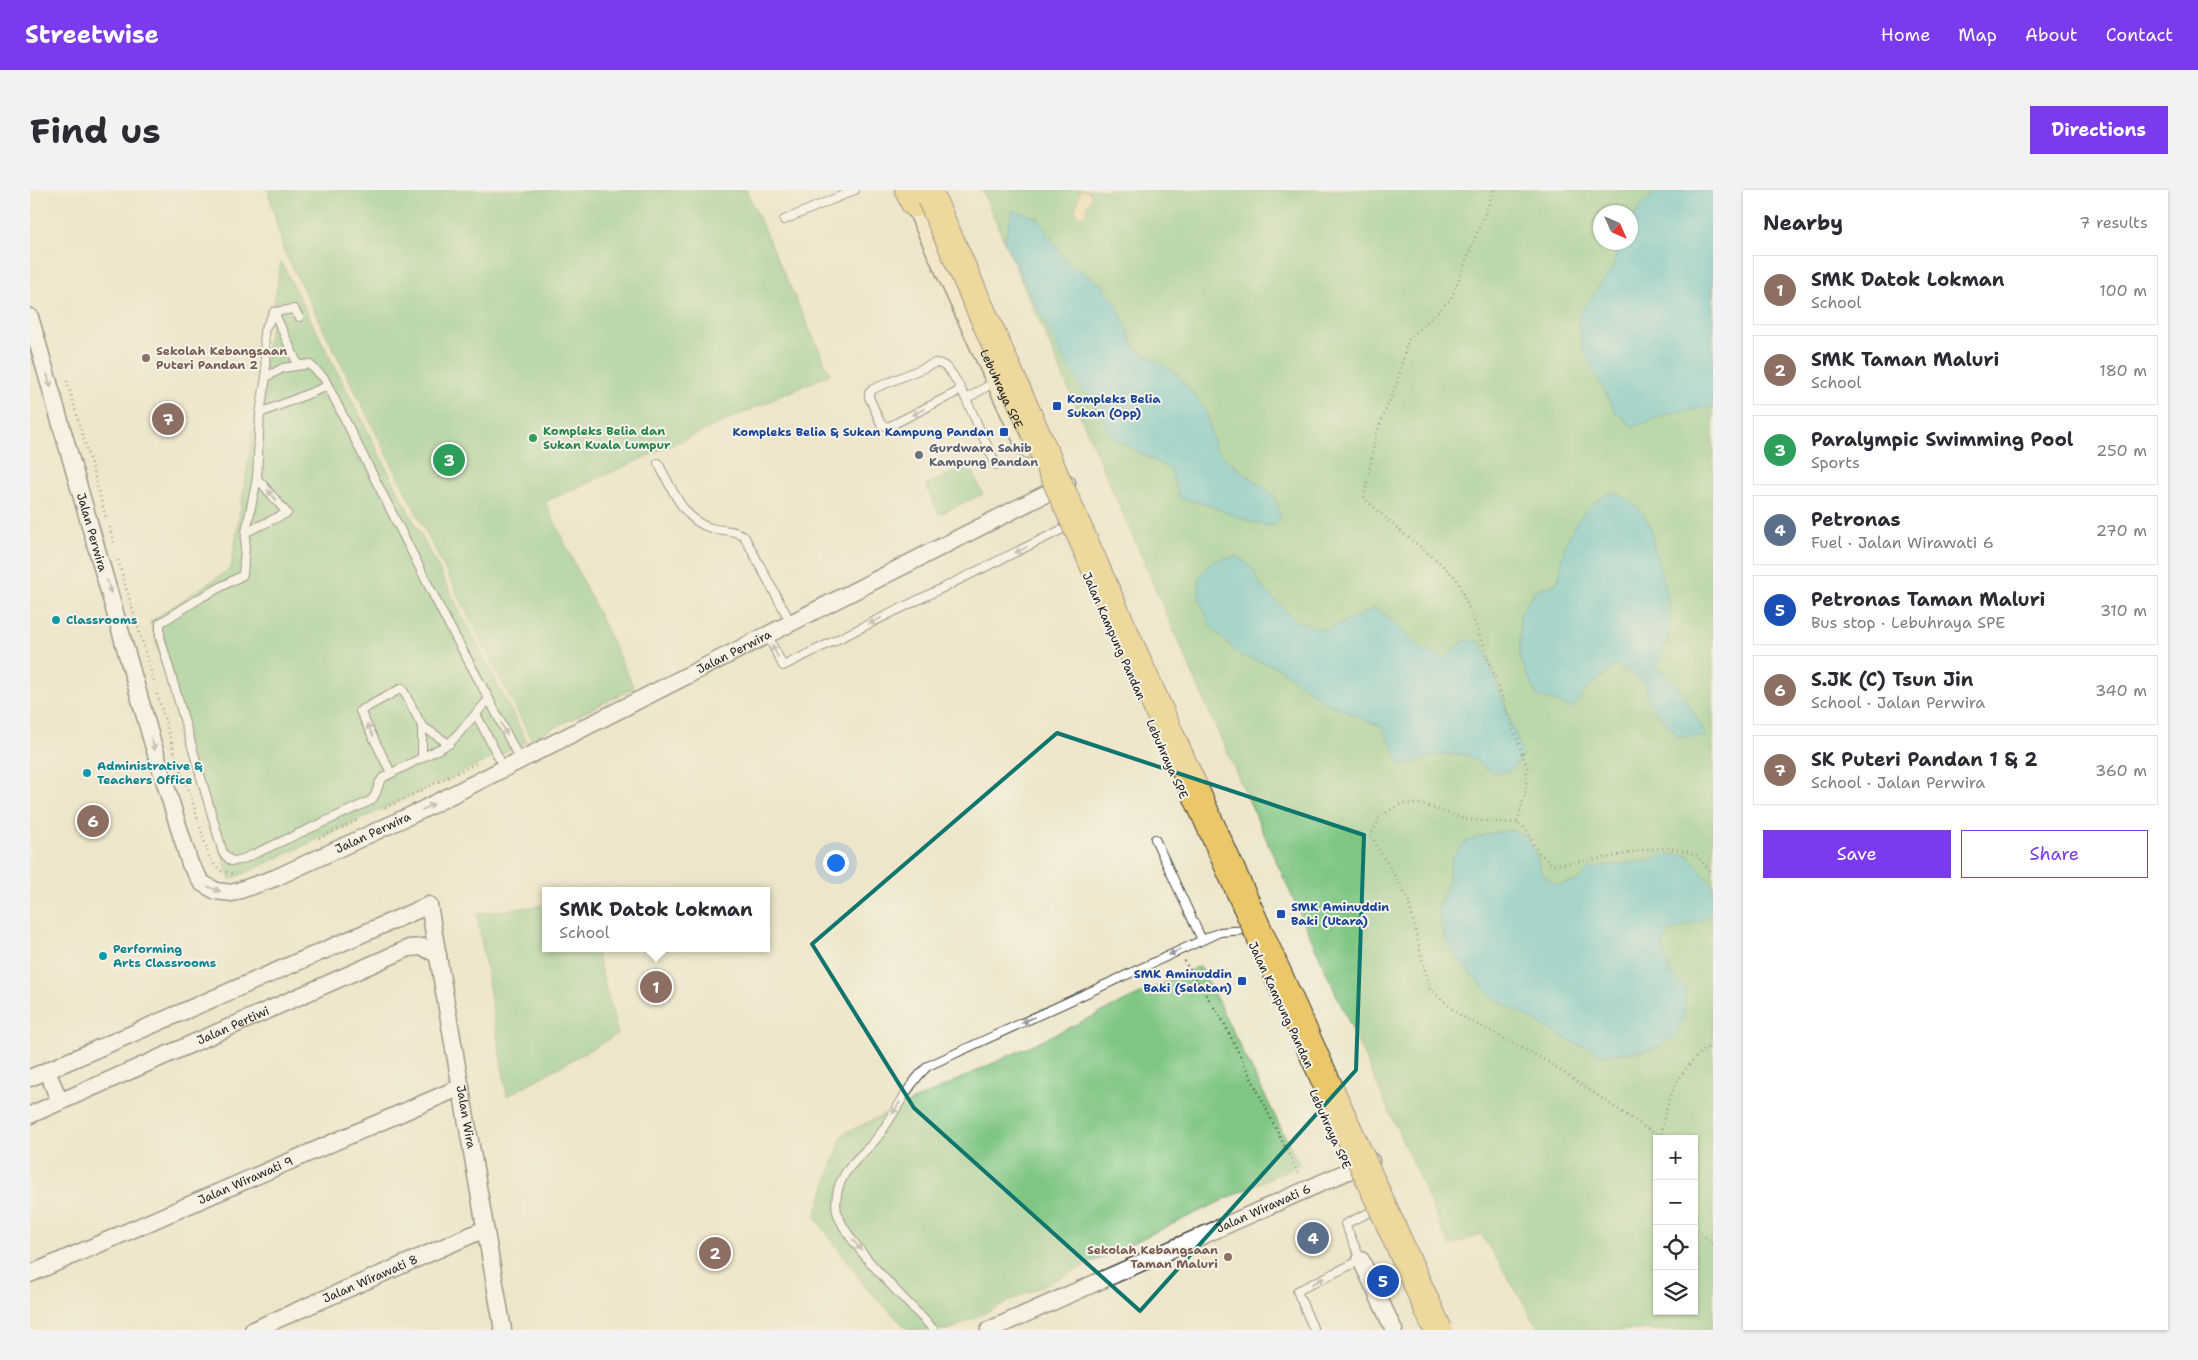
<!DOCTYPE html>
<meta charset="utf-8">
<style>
:root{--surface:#fff;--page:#f2f2f3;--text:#2b2b33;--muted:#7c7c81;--line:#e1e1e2;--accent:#7c3aed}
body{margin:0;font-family:"Shantell Sans",sans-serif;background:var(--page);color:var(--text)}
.controls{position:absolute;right:15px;bottom:15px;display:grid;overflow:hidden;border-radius:0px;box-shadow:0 1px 4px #0004}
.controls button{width:45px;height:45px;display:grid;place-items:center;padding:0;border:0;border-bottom:1px solid var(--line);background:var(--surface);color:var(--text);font:25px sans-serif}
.compass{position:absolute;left:1563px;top:15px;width:45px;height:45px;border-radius:50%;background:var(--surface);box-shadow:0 1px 4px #0004;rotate:135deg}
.you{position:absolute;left:805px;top:672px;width:18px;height:18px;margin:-12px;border:4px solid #fff;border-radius:50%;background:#1a73e8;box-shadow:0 0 0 8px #1a73e833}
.badge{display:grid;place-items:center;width:32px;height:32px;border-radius:50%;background:var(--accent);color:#fff;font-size:16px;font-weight:700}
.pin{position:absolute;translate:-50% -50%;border:2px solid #fff;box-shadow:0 1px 5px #0006}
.popup{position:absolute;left:512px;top:697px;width:228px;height:65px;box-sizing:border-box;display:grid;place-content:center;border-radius:0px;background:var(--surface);filter:drop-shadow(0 1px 4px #0005);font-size:16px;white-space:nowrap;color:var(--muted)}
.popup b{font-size:19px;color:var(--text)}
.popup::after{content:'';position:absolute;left:50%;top:100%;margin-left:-10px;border:10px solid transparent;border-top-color:var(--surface)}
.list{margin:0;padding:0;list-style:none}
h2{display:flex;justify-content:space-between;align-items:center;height:65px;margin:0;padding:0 20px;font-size:21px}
h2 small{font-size:16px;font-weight:400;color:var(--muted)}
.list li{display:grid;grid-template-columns:32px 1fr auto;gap:15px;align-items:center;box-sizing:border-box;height:70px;margin:0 10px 10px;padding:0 10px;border:1px solid var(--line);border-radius:0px}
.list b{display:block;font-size:19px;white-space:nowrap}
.list p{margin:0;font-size:16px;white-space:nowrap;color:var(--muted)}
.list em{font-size:16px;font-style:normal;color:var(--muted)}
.actions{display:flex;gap:10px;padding:15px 20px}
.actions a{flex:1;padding:11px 0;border:1px solid var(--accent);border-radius:0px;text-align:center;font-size:18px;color:var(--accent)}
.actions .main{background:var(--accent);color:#fff}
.icon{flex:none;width:28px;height:28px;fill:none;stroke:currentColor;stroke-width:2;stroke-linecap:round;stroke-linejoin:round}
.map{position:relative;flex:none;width:1683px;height:1140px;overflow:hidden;border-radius:0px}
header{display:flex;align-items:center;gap:30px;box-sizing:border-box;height:70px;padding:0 25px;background:var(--accent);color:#fff}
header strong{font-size:24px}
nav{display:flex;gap:28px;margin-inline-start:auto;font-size:18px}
.intro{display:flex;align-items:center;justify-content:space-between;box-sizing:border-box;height:120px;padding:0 30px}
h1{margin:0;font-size:35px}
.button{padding:12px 22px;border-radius:0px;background:var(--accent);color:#fff;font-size:18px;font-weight:700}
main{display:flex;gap:30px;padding:0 30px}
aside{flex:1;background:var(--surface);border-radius:0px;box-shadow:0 1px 4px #0004}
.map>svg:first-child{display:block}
.green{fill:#7fc682;stroke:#4e714f;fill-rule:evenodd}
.sand{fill:#eeda9e;stroke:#857b5d}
.water{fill:#53c0cb;stroke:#386e74}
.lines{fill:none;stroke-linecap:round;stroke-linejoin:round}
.lane-casing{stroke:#3c3a36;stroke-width:10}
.street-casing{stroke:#3c3a36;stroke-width:19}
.secondary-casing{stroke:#3c3a36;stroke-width:25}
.highway-casing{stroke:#3c3a36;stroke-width:30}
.path{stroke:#3c3a36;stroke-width:2.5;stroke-dasharray:1 4;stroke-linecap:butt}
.lane{stroke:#fff;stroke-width:8}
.street{stroke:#fff;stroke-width:16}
.secondary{stroke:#f7e9c3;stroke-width:22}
.highway{stroke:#eac769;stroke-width:28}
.highway-bridge-casing{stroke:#3c3a36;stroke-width:30;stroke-linecap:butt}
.highway-bridge{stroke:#eac769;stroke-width:28}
.oneway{fill:#999}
.marked{fill:none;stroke:#0f766e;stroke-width:4;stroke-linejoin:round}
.education-dot{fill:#8d6e63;stroke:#f7f3e8;stroke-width:2}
.transit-dot{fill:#1a4fb4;stroke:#f7f3e8;stroke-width:2}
.leisure-dot{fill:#2e9e5b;stroke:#f7f3e8;stroke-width:2}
.worship-dot{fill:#6b7280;stroke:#f7f3e8;stroke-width:2}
.culture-dot{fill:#0f9aa8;stroke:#f7f3e8;stroke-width:2}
.labels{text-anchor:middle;stroke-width:4;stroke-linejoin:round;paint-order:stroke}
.education-label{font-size:12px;font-weight:bold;fill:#785e54;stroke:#f7f3e8;text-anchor:start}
.street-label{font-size:12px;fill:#1c1c1c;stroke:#f7f3e8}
.transit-label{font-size:12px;font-weight:bold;fill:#164399;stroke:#f7f3e8;text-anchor:start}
.leisure-label{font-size:12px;font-weight:bold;fill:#27864d;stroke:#f7f3e8;text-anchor:start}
.worship-label{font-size:12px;font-weight:bold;fill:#5b616d;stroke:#f7f3e8;text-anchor:start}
.culture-label{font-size:12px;font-weight:bold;fill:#0d838f;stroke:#f7f3e8;text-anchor:start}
</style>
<header>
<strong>Streetwise</strong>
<nav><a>Home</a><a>Map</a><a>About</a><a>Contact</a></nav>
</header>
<div class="intro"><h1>Find us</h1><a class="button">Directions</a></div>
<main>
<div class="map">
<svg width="1683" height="1140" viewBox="0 0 1683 1140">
<rect width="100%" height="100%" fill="#f7f3e8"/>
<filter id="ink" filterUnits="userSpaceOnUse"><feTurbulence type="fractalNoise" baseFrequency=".02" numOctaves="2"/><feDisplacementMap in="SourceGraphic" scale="10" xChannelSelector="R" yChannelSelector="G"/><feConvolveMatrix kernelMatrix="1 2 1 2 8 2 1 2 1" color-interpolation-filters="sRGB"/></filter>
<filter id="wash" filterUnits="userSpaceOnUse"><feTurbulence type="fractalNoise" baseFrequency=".0096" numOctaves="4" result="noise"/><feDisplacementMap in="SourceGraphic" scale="20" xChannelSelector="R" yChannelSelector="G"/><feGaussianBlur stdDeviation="1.12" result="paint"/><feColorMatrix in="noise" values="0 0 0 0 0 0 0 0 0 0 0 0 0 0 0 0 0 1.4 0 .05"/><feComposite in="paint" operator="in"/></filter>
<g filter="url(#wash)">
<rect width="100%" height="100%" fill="#eee6cb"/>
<!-- green -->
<g class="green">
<path d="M238,0h478l84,184 -285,128 89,186 -103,51 -247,-488z"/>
<path d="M952,0h731v1140h-173l-59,-96 -31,12 -232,-514zM1570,22h30v30h-30zM1627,949h37v172h-37z"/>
<path d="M251,72l246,480 -297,138 -80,-258 81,-54z"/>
<path d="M940,275l13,29 -44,20 -13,-29z"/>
<path d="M516,715v43h49l23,86 -111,62 -30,-182z"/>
<path d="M1170,776l99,198 -350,166h-41l-39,-39 -54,-74 28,-83z"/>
</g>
<!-- sand -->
<path class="sand" d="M1050,0h8l4,7 -5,8 -1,9 -5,3 -6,-4z"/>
<!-- water -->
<g class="water">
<path d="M1628,0h55v217l-43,6 -37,14 -19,-17 -31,-60 -5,-34 34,-47 8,-26 10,-1 1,-21 12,-17z"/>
<path d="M983,20l25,8 27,42 38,26 14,19 18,43 42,26 29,36 9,39 31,26 28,20 7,22 -7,9c-33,-2 -60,-24 -94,-27l-10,-30 -54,-29 -54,-83 -58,-115z"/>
<path d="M1579,303c19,1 31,15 40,31 4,6 3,16 5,22 5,23 20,61 16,84 -2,13 -8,24 -13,36l22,22 28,48 -28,1 -30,-34 -4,-21 -28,-17 -28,22 -16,21 -36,-12 -17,-37v-45l16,-24 20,-6c6,-11 4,-22 8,-34 7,-24 23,-45 45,-57z"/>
<path d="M1207,366l15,11 9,19 37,36 27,8 30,-12 20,-10 17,12 29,29 23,10 21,-19 17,2 41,114 -13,15 -17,2 -26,-18 -27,-1 -38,12 -20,-39 -56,-24 -49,-36 -38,-12 -28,-28 -12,-29v-20l13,-17z"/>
<path d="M1479,640l16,5 11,19 6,20 15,11 20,-4 13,-13 55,-7 22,-7 21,1 25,31v25l-8,8 -36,13 -6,17 7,24 16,16 -2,29 -11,20 -19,11 -22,3 -30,2 -34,-14 -75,-42 -45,-51 -7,-21 -3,-20 9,-20 5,-29 14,-15 21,-8z"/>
</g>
</g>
<g filter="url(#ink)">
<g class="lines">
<!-- lane casing -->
<g class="lane-casing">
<g id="lane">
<path d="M754,30l71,-30"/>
<path d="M244,122l24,53"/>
<path d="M279,174l15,14 119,236 46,85 -40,45 -65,33c-9,7 -4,17 -14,24l-129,59 -10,1 -8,-8 -63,-216v-14l42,-26 41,-22 3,-43 11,-54 3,-65 6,-36 17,-9z"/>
<path d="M236,187l-2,-46 10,-19 20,-3 5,8"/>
<path d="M931,200l-73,37 -7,-3 -12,-27v-4l4,-4 62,-26c14,-2 25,25 31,36l30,66"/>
<path d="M936,209l30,-18"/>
<path d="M230,223l68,-27"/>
<path d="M628,273c13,23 25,58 53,65 11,3 23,1 33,8l47,87"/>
<path d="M216,342l41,-19 -30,-35"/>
<path d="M738,446l15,30 282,-138"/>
<path d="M459,509l31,61"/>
<path d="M446,524l28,54"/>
<path d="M392,568v-32"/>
<path d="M361,583l-31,-62 42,-23 20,38 27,18"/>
<path d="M1125,649l47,101"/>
<path d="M904,1140c-24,-26 -88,-86 -97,-118 -2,-10 0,-24 5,-33 8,-17 24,-27 35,-41 18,-23 29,-52 51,-72l292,-134 26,-2"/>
<path d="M1284,1140l-17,-39 64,-31 -16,-36 32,-15"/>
</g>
</g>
<!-- street casing -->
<g class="street-casing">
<g id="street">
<path id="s1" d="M0,127l122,424 38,123 12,19 14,8 16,2 43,-15 147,-68 645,-327"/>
<path d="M17,881l13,31"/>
<path id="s2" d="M0,888l399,-173 74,425"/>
<path id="s3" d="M0,925l379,-167 14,-1 15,8"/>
<path d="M1331,1070l33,70"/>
<path id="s4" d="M0,1084l431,-187"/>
<path id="s5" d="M223,1140l232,-101"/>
<path id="s6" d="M959,1140l382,-169"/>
</g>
</g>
<!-- secondary casing -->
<g class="secondary-casing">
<g id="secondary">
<path id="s7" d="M880,0l118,257"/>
</g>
</g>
<!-- highway casing -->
<g class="highway-casing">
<path id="highway" d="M879,0l6,13"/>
</g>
<!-- path -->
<g class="path">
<path d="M1464,0l-43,109 -43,41 -11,43 -21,51 -12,64 34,31 42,34 17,16 28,70 42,118 -1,23 -9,33 9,6 11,22 16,14 58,-8 35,-8 23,-1 26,6 18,20"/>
<path d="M37,191l39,136"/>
<path d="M80,337l4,18"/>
<path d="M88,370l36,121"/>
<path d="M127,504l20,67 13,32 20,67 11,11 15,3"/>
<path d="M355,618l92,-45 1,1"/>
<path d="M1487,633l-49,-3 -47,-16h-20l-21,12 -9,20 37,63 21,89 29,26 85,45 118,79"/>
<path d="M289,648l38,-17"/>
<path d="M1154,771l39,60 76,154"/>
<path d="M1631,949c3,-38 19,-75 52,-95"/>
<path d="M1664,1036l19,18"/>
</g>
<!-- lane -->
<use href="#lane" class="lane"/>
<!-- street -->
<use href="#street" class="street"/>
<!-- secondary -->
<use href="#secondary" class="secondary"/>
<!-- highway -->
<use href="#highway" class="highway"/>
<!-- highway-bridge casing -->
<g class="highway-bridge-casing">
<path id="highway-bridge" d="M901,8l242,544 265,588"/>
</g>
<!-- highway-bridge -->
<use href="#highway-bridge" class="highway-bridge"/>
</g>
<!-- one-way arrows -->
<defs><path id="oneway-solid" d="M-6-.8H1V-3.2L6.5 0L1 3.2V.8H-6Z" transform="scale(1.25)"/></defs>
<g class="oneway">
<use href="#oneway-solid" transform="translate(19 191) rotate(74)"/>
<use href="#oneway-solid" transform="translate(888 222) rotate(154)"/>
<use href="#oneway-solid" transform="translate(242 305) rotate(-130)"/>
<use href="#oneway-solid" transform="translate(991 360) rotate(154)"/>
<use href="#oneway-solid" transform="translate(79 397) rotate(74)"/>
<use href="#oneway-solid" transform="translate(845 431) rotate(154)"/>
<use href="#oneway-solid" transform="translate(745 461) rotate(-116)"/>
<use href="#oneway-solid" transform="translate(474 539) rotate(64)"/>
<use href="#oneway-solid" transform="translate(340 540) rotate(-117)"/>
<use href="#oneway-solid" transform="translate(123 554) rotate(73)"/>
<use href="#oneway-solid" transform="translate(398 617) rotate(-27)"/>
<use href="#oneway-solid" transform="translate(184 699) rotate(21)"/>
<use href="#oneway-solid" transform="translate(1145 762) rotate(155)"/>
<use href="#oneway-solid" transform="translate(998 830) rotate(155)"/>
<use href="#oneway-solid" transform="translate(866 918) rotate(123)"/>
<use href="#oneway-solid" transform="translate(827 1055) rotate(51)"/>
<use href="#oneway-solid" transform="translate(1288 1091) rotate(-26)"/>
</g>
</g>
<!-- marked area -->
<path d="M0 0H1683V1140H0ZM1027,543l307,102 -8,235 -216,241 -226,-203 -102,-164z" fill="#eee6cb" fill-opacity=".55" fill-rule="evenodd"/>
<path class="marked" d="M1027,543l307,102 -8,235 -216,241 -226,-203 -102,-164z"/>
<!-- markers -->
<g class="education-dot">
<circle cx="116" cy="168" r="5"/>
<circle cx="1198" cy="1067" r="5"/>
</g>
<g class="transit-dot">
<rect x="1022" y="211" width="10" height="10" rx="2.5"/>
<rect x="969" y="237" width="10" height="10" rx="2.5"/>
<rect x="1246" y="719" width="10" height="10" rx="2.5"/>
<rect x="1207" y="786" width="10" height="10" rx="2.5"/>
</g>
<circle class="leisure-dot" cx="503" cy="248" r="5"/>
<circle class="worship-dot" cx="889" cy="265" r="5"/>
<g class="culture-dot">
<circle cx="26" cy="430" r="5"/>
<circle cx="57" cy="583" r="5"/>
<circle cx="73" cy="766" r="5"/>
</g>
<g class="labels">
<!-- education labels -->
<g class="education-label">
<text x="126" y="165">Sekolah Kebangsaan<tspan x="126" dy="14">Puteri Pandan 2</tspan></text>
<text x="1188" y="1064" text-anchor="end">Sekolah Kebangsaan<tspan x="1188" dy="14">Taman Maluri</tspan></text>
</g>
<!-- street labels -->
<g class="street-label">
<text dy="4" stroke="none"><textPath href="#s7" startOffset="219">Lebuhraya SPE</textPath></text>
<text dy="4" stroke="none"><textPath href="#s1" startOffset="224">Jalan Perwira</textPath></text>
<text transform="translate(1084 446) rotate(66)" y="4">Jalan Kampung Pandan</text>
<text dy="4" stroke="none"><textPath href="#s1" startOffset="1182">Jalan Perwira</textPath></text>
<text transform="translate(1137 569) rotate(66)" y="4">Lebuhraya SPE</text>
<text dy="4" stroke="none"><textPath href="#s1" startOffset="778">Jalan Perwira</textPath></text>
<text transform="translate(1251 815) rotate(65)" y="4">Jalan Kampung Pandan</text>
<text dy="4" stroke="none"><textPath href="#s3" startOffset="222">Jalan Pertiwi</textPath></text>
<text dy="4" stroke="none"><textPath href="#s2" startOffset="650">Jalan Wira</textPath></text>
<text transform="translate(1300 939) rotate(66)" y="4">Lebuhraya SPE</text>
<text dy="4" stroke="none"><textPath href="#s4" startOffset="235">Jalan Wirawati 9</textPath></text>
<text dy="4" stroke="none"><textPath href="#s6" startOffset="300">Jalan Wirawati 6</textPath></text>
<text dy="4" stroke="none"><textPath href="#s5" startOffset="128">Jalan Wirawati 8</textPath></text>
</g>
<!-- transit labels -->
<g class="transit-label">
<text x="1037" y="213">Kompleks Belia<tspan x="1037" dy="14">Sukan (Opp)</tspan></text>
<text x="964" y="246" text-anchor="end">Kompleks Belia &amp; Sukan Kampung Pandan</text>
<text x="1261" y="721">SMK Aminuddin<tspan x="1261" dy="14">Baki (Utara)</tspan></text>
<text x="1202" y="788" text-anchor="end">SMK Aminuddin<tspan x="1202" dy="14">Baki (Selatan)</tspan></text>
</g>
<!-- leisure labels -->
<g class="leisure-label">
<text x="513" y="245">Kompleks Belia dan<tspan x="513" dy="14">Sukan Kuala Lumpur</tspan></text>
</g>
<!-- worship labels -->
<g class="worship-label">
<text x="899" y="262">Gurdwara Sahib<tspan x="899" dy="14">Kampung Pandan</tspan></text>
</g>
<!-- culture labels -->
<g class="culture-label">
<text x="36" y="434">Classrooms</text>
<text x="67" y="580">Administrative &amp;<tspan x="67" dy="14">Teachers Office</tspan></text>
<text x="83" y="763">Performing<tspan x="83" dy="14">Arts Classrooms</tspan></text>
</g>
</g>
</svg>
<div class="controls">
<button>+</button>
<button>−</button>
<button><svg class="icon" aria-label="locate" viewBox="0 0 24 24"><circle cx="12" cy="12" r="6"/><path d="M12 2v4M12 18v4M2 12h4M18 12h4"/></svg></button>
<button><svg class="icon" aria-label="layers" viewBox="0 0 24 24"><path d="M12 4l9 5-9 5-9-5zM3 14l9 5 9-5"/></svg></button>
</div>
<svg class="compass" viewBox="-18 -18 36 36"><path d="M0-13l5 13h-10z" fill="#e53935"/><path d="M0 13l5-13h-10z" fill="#7c7c81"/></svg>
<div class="you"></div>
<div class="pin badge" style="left:626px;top:797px;background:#8d6e63">1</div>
<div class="popup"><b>SMK Datok Lokman</b>School</div>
<div class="pin badge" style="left:685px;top:1063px;background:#8d6e63">2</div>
<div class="pin badge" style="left:419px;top:270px;background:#2e9e5b">3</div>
<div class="pin badge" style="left:1283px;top:1048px;background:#5c6f8a">4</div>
<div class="pin badge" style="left:1353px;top:1091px;background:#1a4fb4">5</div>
<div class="pin badge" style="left:63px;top:631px;background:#8d6e63">6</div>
<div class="pin badge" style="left:138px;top:229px;background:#8d6e63">7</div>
</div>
<aside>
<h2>Nearby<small>7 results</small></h2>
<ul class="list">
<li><span class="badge" style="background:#8d6e63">1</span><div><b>SMK Datok Lokman</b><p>School</p></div><em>100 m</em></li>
<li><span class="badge" style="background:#8d6e63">2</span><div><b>SMK Taman Maluri</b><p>School</p></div><em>180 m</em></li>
<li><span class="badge" style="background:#2e9e5b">3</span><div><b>Paralympic Swimming Pool</b><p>Sports</p></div><em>250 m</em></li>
<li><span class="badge" style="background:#5c6f8a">4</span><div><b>Petronas</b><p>Fuel · Jalan Wirawati 6</p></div><em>270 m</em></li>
<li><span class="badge" style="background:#1a4fb4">5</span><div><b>Petronas Taman Maluri</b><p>Bus stop · Lebuhraya SPE</p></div><em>310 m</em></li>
<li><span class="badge" style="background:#8d6e63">6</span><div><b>S.JK (C) Tsun Jin</b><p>School · Jalan Perwira</p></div><em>340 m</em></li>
<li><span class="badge" style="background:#8d6e63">7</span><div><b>SK Puteri Pandan 1 &amp; 2</b><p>School · Jalan Perwira</p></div><em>360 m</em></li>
</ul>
<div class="actions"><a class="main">Save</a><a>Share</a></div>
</aside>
</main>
